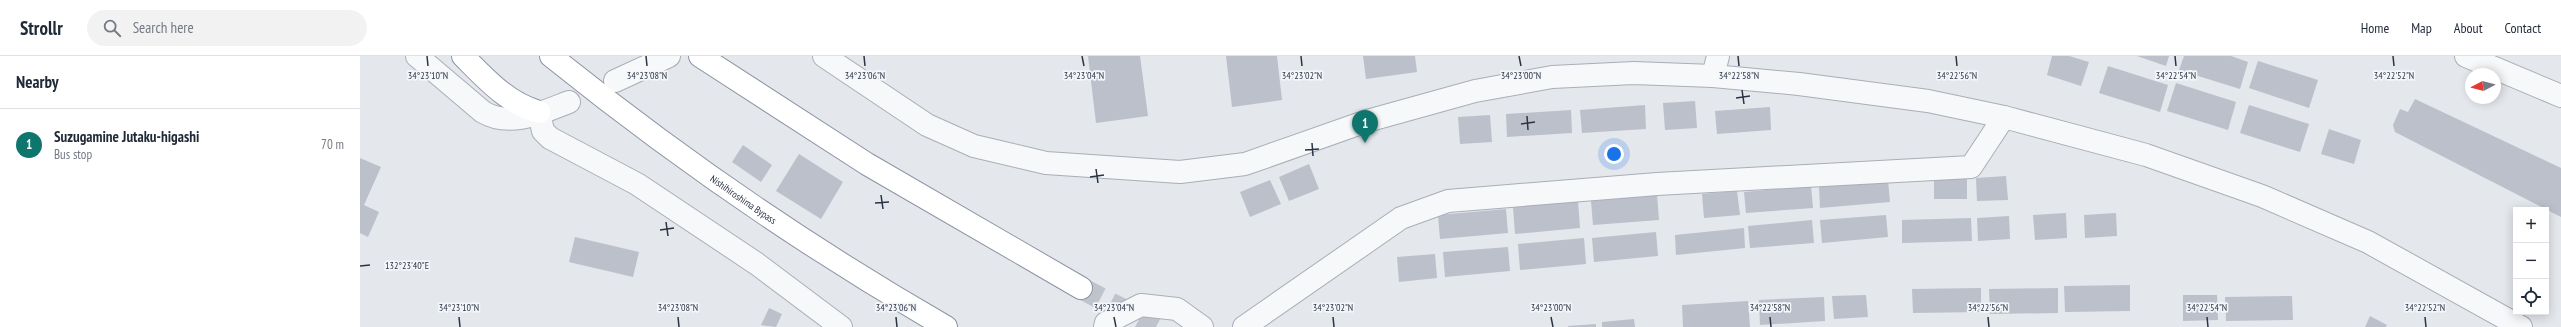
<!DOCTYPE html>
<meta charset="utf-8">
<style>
:root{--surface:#fff;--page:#f2f2f3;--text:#1f2937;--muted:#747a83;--line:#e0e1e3;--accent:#0f766e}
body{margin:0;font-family:"PT Sans Narrow",sans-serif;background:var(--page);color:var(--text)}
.controls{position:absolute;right:12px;bottom:12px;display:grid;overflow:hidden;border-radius:0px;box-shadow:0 2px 10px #0003}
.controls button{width:36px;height:36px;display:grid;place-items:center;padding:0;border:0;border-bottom:1px solid var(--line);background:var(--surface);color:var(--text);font:20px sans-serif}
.compass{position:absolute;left:2105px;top:12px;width:36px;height:36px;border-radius:50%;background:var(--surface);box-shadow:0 2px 10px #0003;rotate:263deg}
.you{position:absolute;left:1254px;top:98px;width:14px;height:14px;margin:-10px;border:3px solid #fff;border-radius:50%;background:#1a73e8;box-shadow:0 0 0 6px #1a73e833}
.badge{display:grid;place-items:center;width:26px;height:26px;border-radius:50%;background:var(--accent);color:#fff;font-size:13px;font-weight:700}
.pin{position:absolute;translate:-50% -33px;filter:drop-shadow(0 1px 2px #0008)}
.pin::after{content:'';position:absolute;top:21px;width:14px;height:12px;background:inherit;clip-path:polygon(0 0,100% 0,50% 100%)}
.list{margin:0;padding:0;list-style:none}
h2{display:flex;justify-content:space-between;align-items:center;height:52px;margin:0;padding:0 16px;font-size:17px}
h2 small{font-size:13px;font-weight:400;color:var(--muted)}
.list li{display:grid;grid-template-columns:26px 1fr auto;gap:12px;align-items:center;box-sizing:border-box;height:72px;padding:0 16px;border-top:1px solid var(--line)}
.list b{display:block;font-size:15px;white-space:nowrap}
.list p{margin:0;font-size:13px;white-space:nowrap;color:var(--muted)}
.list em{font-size:13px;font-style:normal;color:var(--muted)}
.icon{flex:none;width:22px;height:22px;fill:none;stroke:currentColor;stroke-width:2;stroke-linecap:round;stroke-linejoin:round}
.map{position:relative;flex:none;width:2201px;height:271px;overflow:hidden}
header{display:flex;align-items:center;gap:24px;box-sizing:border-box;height:56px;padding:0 20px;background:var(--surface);border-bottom:1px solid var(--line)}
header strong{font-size:19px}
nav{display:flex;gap:22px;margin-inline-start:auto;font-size:14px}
.search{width:280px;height:36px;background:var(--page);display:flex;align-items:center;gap:10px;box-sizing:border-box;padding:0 14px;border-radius:22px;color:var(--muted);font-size:15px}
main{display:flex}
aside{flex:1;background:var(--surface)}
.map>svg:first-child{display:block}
.building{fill:#bbc0ca}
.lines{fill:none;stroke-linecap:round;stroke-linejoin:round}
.highway-tunnel{stroke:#bfc3cb;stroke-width:22;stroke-dasharray:22 11;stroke-linecap:butt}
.minor-casing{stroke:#a9aeb7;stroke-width:24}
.highway-casing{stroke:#8b94a3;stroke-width:24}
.minor{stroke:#f7f8fa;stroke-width:22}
.highway{stroke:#fff;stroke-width:22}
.ticks{fill:none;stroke:#2b3445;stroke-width:1.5}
.labels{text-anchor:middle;stroke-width:3.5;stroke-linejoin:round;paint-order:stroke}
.street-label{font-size:10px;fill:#2b3445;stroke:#f4f6f9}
.ticks-label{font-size:10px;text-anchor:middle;fill:#2b3445;stroke:#f4f6f9;stroke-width:3.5;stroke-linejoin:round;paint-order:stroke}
</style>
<header>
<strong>Strollr</strong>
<div class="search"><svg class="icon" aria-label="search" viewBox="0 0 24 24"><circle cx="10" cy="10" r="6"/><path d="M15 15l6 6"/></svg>Search here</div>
<nav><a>Home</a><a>Map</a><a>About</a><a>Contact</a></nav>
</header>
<main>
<aside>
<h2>Nearby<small></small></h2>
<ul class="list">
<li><span class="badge">1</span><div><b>Suzugamine Jutaku-higashi</b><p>Bus stop</p></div><em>70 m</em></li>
</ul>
</aside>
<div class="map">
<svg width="2201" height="271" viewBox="0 0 2201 271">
<rect width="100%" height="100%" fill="#e4e7ec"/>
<!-- building -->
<g class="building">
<path d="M728,0h52l8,60 -52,7z"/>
<path d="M866,0h51l5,44 -50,7z"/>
<path d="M1003,0h52l2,16 -51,7z"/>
<path d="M1692,0h17l20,6 -8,24 -34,-11z"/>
<path d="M1777,0h32l-3,10z"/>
<path d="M1824,0h47l17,6 -8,27 -61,-19z"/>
<path d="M1898,5l60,19 -9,28 -60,-20z"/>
<path d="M1748,10l60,19 -8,27 -61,-19z"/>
<path d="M1816,27l60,19 -8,28 -61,-19z"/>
<path d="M2055,43l146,69v49l-166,-85 -2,-7 7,-16 8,3z"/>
<path d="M1335,45l2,27 -32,2 -2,-27z"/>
<path d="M1285,49l1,24 -64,4 -2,-23z"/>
<path d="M1889,49l60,19 -9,28 -60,-19z"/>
<path d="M1410,51l1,23 -54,4 -2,-23z"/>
<path d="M1211,54l1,23 -65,4 -1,-23z"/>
<path d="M1130,59l2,27 -32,2 -2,-27z"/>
<path d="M1969,73l32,11 -7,24 -33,-10z"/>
<path d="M383,89l29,20 -11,17 -29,-20z"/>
<path d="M439,98l44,28 -22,37 -45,-28z"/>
<path d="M0,102l21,9 -17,38 15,7 -11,25 -8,-4z"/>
<path d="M949,108l10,25 -30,12 -10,-24z"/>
<path d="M1646,120l2,24 -31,1 -1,-23z"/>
<rect x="1574" y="122" width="33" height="21"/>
<path d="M910,124l11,24 -31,13 -10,-25z"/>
<path d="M1528,124l2,22 -70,6 -1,-21z"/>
<path d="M1451,130l2,22 -67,5 -2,-21z"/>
<path d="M1377,135l3,24 -36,3 -2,-24z"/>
<path d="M1297,139l2,25 -66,5 -2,-24z"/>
<path d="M1218,145l2,27 -65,6 -2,-27z"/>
<path d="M1146,153l2,24 -68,6 -2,-24z"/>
<path d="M1706,157l1,25 -32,2 -2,-25z"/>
<path d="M1756,157l1,23 -32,2 -1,-23z"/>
<path d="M1526,159l2,22 -66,6 -2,-23z"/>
<path d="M1649,160l1,23 -32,2 -1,-23z"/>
<path d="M1611,162l1,23 -70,2v-23z"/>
<path d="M1452,164l2,23 -64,5 -2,-22z"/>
<path d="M1384,172l1,20 -69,7 -1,-20z"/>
<path d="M1296,176l2,24 -64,6 -2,-24z"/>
<path d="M215,181l64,15 -6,25 -64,-15z"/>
<path d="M1224,182l2,26 -66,6 -2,-26z"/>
<path d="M1148,191l2,24 -65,6 -2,-25z"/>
<path d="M1075,198l2,24 -38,4 -2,-25z"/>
<path d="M1770,229v26l-65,1 -1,-26z"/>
<path d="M1621,232v24l-68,1 -1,-24z"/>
<path d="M1698,232v25l-68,1 -1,-25z"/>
<path d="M1506,239l2,22 -34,2 -2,-23z"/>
<path d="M1823,239h34l1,25 -35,1z"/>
<path d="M1932,240l1,24 -67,1 -1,-24z"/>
<path d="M1464,241l1,24 -65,4 -1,-25z"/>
<path d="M1388,245l2,26h-67l-1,-22z"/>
<path d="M409,252l13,6 -6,13 -15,-2z"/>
<path d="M2010,260l17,9 -1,2h-21z"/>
<path d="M1274,263l1,8h-33v-5z"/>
<path d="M1236,268v3h-28v-1z"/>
</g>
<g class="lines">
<!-- highway-tunnel -->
<path class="highway-tunnel" d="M721,232l75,39"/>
<!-- minor casing -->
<g class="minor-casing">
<g id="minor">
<path d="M57,0l66,56c27,16 60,0 86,-10"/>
<path d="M464,0l103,69 47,21 72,17 134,9 65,-8 122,-43 108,-30 77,-14 82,-4 79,3 86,8 129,17 76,16 142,38 116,41 106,46 153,85"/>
<path d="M2106,0l95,40"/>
<path d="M1353,20l5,-20"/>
<path d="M255,25l54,-25"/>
<path d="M179,56l4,19 7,7 87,46 120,80 84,63"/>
<path d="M745,271l1,-4 35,-18 36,4 25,18"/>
<path d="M884,271l157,-109 47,-17 209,-17 314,-17 33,-50"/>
</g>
</g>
<!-- highway casing -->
<g class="highway-casing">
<g id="highway">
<path d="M103,0c23,23 44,47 76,56"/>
<path id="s1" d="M191,0c124,100 256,191 395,271"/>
<path d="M340,0l167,108 214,124"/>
</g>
</g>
<!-- minor -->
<use href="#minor" class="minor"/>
<!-- highway -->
<use href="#highway" class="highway"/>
</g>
<!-- ticks -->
<path class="ticks" d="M67,0l1,10M286,0l1,10M504,0l1,10M722,0l2,10M941,0l1,10M1159,0l2,10M1378,0l1,10M1596,0l1,10M1815,0l1,10M2033,0l1,10M1382,34l2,14M1376,42l14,-2M1167,60l1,14M1161,68l14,-2M952,87l1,13M945,94l14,-1M736,113l2,14M730,121l14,-2M521,139l2,14M515,147l14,-1M306,166l2,14M300,174l14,-2M0,210l10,-1M99,261l1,10M318,261l1,10M536,261l1,10M754,261l2,10M973,261l1,10M1191,261l2,10M1410,261l1,10M1628,261l1,10M1847,261l1,10M2065,261l1,10"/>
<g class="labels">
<!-- street labels -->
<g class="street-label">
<text dy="4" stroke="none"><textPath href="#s1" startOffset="240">Nishihiroshima Bypass</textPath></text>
</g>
</g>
<g class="ticks-label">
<text x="1161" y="23">34°23'00"N</text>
<text x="1816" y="23">34°22'54"N</text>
<text x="68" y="23">34°23'10"N</text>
<text x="287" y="23">34°23'08"N</text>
<text x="505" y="23">34°23'06"N</text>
<text x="724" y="23">34°23'04"N</text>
<text x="942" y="23">34°23'02"N</text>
<text x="1379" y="23">34°22'58"N</text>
<text x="1597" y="23">34°22'56"N</text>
<text x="2034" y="23">34°22'52"N</text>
<text x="47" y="213">132°23'40"E</text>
<text x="99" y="255">34°23'10"N</text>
<text x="318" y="255">34°23'08"N</text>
<text x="536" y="255">34°23'06"N</text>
<text x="754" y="255">34°23'04"N</text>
<text x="973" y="255">34°23'02"N</text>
<text x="1191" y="255">34°23'00"N</text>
<text x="1410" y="255">34°22'58"N</text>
<text x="1628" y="255">34°22'56"N</text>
<text x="1847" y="255">34°22'54"N</text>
<text x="2065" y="255">34°22'52"N</text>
</g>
</svg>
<div class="controls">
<button>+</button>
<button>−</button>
<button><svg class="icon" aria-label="locate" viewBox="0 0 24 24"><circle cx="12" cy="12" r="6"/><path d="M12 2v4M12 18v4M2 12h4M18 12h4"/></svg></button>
</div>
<svg class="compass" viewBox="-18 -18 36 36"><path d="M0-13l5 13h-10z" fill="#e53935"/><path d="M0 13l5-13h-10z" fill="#747a83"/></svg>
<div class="you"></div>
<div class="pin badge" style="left:1005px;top:87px">1</div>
</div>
</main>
